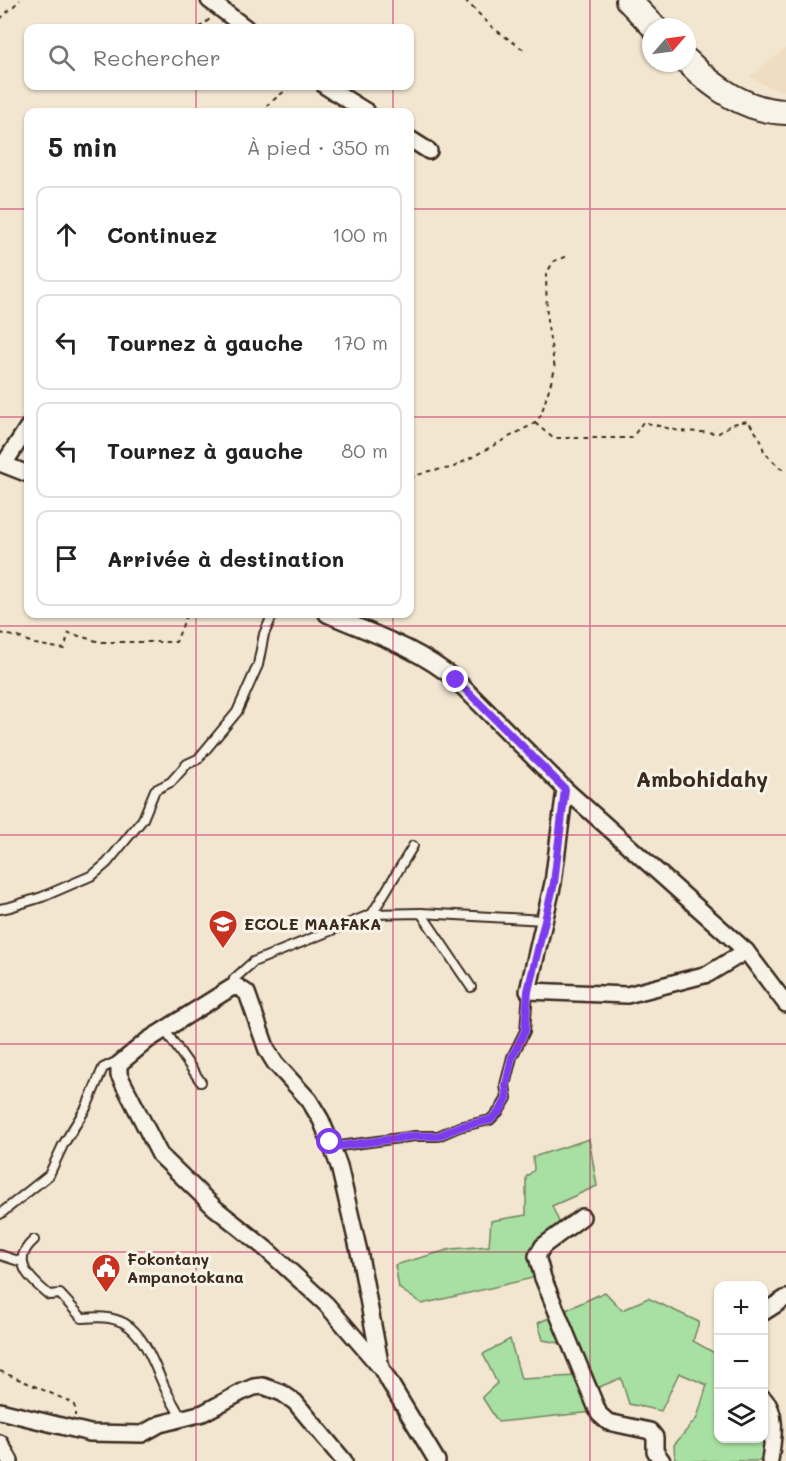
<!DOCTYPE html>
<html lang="fr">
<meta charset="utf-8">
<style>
:root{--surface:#fff;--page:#f6f6f6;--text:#222;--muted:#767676;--line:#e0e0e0}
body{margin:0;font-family:Mali,sans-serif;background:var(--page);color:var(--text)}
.controls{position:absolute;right:18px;bottom:18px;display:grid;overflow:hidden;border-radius:12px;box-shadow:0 2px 4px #0004}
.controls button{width:54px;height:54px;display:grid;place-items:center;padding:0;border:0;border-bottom:2px solid var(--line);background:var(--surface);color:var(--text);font:30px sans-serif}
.compass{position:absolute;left:642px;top:18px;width:54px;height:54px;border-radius:50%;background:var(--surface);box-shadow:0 2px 4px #0004;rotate:62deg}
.stop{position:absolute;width:18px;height:18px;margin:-14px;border:4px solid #7c3aed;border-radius:50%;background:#fff}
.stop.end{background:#7c3aed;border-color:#fff;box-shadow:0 2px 6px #0008}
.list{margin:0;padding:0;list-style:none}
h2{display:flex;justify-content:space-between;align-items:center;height:78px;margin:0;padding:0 24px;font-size:26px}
h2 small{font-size:20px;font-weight:400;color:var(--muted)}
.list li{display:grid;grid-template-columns:39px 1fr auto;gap:18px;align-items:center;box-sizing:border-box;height:96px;margin:0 12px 12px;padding:0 12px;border:2px solid var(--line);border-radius:12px}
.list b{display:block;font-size:22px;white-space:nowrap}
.list em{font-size:20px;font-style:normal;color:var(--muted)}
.icon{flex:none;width:33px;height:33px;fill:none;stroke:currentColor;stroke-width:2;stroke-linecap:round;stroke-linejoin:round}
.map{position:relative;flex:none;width:786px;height:1461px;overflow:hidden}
.search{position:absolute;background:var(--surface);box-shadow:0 2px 4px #0004;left:24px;top:24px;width:390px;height:66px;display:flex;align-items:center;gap:15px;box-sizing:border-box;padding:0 21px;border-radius:12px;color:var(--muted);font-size:22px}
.panel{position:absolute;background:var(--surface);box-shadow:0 2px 4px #0004;left:24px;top:108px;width:390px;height:510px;border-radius:12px}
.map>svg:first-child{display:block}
.built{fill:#f0ddc1}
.green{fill:#a8dfa2;stroke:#728460;stroke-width:1.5}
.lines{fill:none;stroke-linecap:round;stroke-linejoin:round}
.lane-casing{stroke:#3b2a1e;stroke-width:12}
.street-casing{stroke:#3b2a1e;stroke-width:20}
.primary-casing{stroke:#3b2a1e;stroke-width:28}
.path{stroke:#3b2a1e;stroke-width:2;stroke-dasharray:4.5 4.5;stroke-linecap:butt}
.lane{stroke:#f7f3e8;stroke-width:8}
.street{stroke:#f7f3e8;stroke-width:15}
.primary{stroke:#f7f3e8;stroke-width:24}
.route{stroke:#7c3aed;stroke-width:8}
.grid{fill:none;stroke:#c2185b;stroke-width:1.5;stroke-opacity:0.55}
.labels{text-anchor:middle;stroke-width:6;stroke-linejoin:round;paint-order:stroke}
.poi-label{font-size:16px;font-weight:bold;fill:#3b2a1e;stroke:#f7f3e8;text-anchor:start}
.district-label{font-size:22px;font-weight:bold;fill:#3b2a1e;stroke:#f7f3e8}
</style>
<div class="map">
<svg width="786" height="1461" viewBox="0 0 786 1461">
<rect width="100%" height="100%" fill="#f3e6d1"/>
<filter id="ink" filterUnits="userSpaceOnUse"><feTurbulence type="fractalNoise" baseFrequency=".0167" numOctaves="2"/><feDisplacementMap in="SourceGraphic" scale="12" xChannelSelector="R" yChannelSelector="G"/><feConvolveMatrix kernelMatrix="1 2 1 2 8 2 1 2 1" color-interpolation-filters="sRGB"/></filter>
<g filter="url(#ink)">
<!-- built -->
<path class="built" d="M786,48v43l-16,-3 -21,-11z"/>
<!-- green -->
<g class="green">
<path d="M589,1139l8,47 -45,20 8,18 -23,19v34l-115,27 -23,-16 -4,-23 56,-16 38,-3 2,-25 35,-6v-38l8,-7 -1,-13z"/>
<path d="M605,1292l17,18 26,-12 51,24 -6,19 25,14v83h46v-24l2,25 -5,22h-86l-1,-16 23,-27 10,-33 -28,-12 -18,38 -32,-7 -8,-26 -29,12 1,22 -95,10 -16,-25 15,-14 -14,-29 27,-15 11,40 55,-3 -6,-31 -27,-5 -5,-17z"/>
</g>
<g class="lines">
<!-- lane casing -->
<g class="lane-casing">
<g id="lane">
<path d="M0,909l10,-2 32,-10 51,-22 14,-12 36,-44 12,-29 16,-8 16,-18 11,-5 39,-47 21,-47 6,-31 9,-20"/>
<path d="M421,913l50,74"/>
<path d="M372,914l41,-68"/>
<path d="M231,988l3,-9 19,-17 119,-48 49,-1 123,7"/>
<path d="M164,1029l37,53"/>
<path d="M332,1147l83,-11h23l21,-9 31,-7 9,-9 8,-13 -2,-13 7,-28 13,-26 3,-40"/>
<path d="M0,1214l49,-39 14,-30 23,-37 17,-40 17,-8"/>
<path d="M34,1240c-25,21 -4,39 15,55l11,-1 22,24c15,-1 28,-2 42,5 21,12 30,42 40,63 5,11 12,22 18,33"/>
<path d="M0,1255l22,7"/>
</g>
</g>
<!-- street casing -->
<g class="street-casing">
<g id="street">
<path d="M209,0l37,28"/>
<path d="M325,86l42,26"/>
<path d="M410,139l19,12"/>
<path d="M0,463l28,11"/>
<path d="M4,464l24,-37"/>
<path d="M327,614c44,19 91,34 129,66l109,109 181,162 40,53"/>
<path d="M565,789l-12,94 -25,108 99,4 81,-21 38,-23"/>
<path d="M582,1217l-39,29 -6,10 6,22 56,136 9,8 42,9 5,6v14l7,10"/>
<path d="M764,1312l22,-14"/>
<path d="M381,1368l-21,-112 -21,-90 -9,-24 -9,-22 -12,-20 -34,-37 -8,-13 -20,-57 -9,-6 -7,1 -83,52 -29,24v11l41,80 55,53 51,41 60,55 55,64 56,93"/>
<path d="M764,1399c15,16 8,43 6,62"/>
<path d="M0,1411l90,22 52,1 18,-10 43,-11 39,-21 12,-5 9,-1 19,7 13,9 49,59"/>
<path d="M0,1443l10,18"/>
</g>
</g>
<!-- primary casing -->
<g class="primary-casing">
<g id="primary">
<path d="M628,0l26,27"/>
<path d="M687,61c27,27 59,50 99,51"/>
</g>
</g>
<!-- path -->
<g class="path">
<path d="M465,0l28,28 31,22"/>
<path d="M0,19l20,-19"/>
<path d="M199,28l12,-10"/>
<path d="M266,106l25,-20"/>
<path d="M535,423l18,15h79l11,-16 36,9 40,2 13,-9 16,-3 13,19 3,12 16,16 6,2"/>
<path d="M410,478l19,-7 23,-3 83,-45 6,-8 14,-46 -8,-48 -1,-47 8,-13 14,-5"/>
<path d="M0,633l18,4 17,7 29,5 5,-16 31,9h76l11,-28"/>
<path d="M0,1371l73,32 2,5v8"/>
</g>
<!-- lane -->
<use href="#lane" class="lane"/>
<!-- street -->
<use href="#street" class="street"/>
<!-- primary -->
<use href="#primary" class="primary"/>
</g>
</g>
<g class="lines" filter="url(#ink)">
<!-- route -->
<path class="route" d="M330,1142l2,5 83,-11h23l21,-9 31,-7 10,-9 7,-13 -1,-13 6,-28 13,-26 3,-40 26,-108 11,-94 -109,-109"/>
</g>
<!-- grid -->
<path class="grid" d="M196,0v28M393,0v28M590,0v1461M196,86v26M393,86v26M0,209h28M410,209h376M0,417h28M410,417h376M196,614v847M393,614v847M0,626h786M0,835h786M0,1044h786M0,1252h786"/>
<!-- icons -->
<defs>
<g id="school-pin" transform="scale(1.5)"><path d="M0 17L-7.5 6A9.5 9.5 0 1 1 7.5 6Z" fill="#c8321e" stroke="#f7f3e8"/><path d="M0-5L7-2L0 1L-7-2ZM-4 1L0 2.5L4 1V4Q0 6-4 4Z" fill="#fff"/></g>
<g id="civic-pin" transform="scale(1.5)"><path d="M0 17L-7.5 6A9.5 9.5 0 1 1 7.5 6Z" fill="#c8321e" stroke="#f7f3e8"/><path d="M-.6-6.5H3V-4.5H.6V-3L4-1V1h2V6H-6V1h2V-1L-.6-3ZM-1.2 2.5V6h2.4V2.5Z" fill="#fff"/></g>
</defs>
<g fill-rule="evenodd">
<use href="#school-pin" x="223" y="924"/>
<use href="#civic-pin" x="106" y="1268"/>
</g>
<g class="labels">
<!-- poi labels -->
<g class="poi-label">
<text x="244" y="930">ECOLE MAAFAKA</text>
<text x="127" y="1265">Fokontany<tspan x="127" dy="18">Ampanotokana</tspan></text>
</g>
<!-- district labels -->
<g class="district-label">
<text x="702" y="787">Ambohidahy</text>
</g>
</g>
</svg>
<div class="controls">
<button>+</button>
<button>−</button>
<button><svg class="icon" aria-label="layers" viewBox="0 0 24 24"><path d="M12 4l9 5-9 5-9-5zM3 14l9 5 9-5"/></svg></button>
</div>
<svg class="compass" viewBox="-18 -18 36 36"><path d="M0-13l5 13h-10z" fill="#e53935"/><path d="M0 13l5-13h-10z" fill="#767676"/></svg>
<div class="stop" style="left:330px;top:1142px"></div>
<div class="stop end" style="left:456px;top:680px"></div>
<div class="search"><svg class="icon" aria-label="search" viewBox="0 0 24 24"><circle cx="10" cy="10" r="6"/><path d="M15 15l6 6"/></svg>Rechercher</div>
<section class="panel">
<h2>5 min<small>À pied · 350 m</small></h2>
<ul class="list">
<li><svg class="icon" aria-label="ahead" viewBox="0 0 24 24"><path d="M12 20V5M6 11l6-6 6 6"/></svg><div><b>Continuez</b></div><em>100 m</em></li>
<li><svg class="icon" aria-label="left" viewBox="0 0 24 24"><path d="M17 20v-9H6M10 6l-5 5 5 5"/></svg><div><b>Tournez à gauche</b></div><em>170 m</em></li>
<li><svg class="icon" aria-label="left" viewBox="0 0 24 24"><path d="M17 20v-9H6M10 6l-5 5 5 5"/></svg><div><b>Tournez à gauche</b></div><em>80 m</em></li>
<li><svg class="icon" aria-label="arrive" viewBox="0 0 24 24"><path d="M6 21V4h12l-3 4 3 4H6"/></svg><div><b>Arrivée à destination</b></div></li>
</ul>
</section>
</div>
